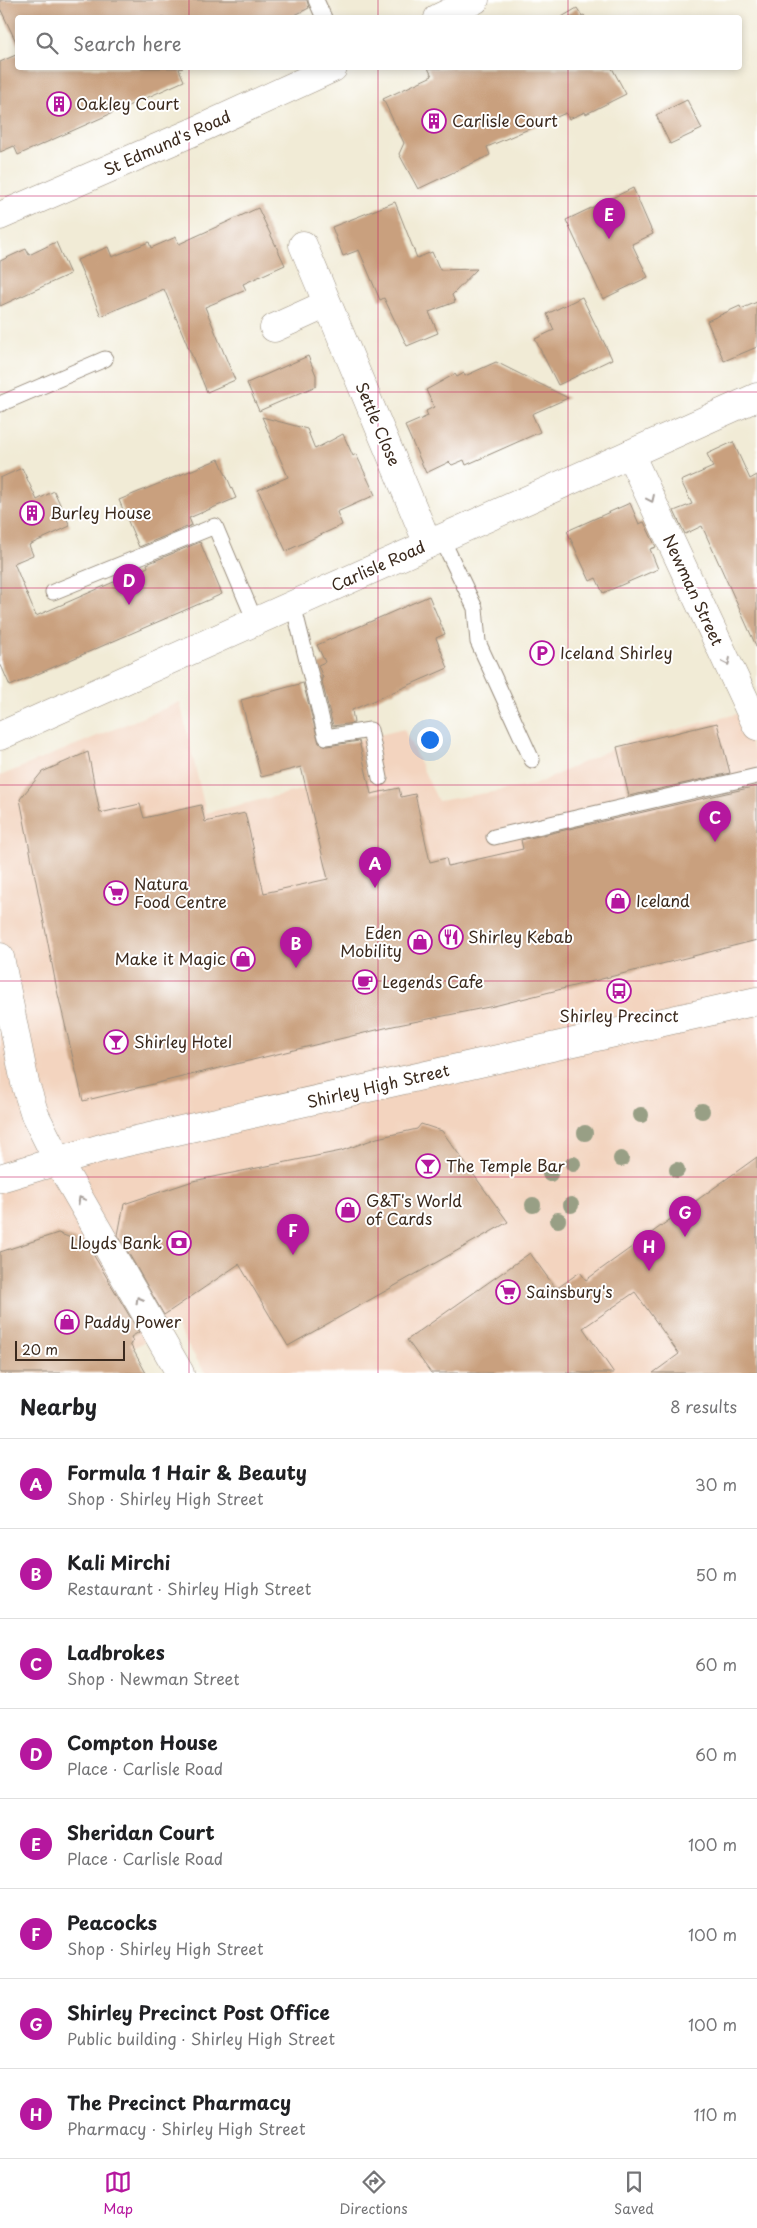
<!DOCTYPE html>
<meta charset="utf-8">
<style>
:root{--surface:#fff;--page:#f2f2f2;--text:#202124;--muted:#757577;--line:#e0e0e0;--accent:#b5179e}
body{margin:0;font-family:"Playpen Sans",sans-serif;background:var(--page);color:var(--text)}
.scale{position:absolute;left:15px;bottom:12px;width:110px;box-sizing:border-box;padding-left:5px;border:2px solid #3b2a1e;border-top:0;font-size:14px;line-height:18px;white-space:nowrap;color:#3b2a1e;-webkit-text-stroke:4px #fff;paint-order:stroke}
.you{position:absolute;left:429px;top:739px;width:18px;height:18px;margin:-12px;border:4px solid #fff;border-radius:50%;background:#1a73e8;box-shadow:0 0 0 8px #1a73e833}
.badge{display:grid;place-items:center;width:32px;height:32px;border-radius:50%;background:var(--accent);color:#fff;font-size:16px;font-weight:700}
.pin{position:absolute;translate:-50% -41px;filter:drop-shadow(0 1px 2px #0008)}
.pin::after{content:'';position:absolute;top:26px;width:18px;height:15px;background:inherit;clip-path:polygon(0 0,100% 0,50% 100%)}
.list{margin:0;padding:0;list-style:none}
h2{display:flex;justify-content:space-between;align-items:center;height:65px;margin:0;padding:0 20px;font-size:21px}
h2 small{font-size:16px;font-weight:400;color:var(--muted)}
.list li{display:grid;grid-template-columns:32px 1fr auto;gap:15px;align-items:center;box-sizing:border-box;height:90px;padding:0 20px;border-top:1px solid var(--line)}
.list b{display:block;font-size:19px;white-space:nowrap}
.list p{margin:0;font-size:16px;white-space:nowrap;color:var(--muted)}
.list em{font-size:16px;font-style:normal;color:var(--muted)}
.icon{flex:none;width:28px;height:28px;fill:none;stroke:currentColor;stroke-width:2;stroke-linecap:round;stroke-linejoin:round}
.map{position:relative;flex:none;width:757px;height:1373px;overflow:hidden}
.search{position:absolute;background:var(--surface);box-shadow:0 2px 8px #0003;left:15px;right:15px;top:15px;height:55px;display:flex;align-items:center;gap:12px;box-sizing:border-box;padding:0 18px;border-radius:5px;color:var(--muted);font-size:19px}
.sheet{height:785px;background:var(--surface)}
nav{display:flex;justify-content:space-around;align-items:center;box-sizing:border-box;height:70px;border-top:1px solid var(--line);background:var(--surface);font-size:14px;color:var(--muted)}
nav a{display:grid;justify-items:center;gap:2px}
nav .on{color:var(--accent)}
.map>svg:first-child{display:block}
.built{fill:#f3d4bf}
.building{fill:#c9a07e}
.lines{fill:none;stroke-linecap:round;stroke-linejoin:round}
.lane-casing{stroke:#968a7a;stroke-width:17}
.street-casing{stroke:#968a7a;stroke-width:29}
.secondary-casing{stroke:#968a7a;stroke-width:29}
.primary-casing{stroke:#968a7a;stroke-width:29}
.lane{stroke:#fff;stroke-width:15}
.street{stroke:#fff;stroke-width:28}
.secondary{stroke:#fff;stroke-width:28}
.primary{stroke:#fff;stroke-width:28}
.tree{fill:#989f85}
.oneway{stroke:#a79f9a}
.grid{fill:none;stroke:#c2185b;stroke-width:1;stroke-opacity:0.55}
.labels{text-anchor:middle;stroke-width:4;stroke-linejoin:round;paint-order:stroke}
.poi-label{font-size:16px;fill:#3b2a1e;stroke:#fff;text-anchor:start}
.street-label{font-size:16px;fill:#3b2a1e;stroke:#fff}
</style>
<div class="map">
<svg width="757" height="1373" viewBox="0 0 757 1373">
<rect width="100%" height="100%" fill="#fff"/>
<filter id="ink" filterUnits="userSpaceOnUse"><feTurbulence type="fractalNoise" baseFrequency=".02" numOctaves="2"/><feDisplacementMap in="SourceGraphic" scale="10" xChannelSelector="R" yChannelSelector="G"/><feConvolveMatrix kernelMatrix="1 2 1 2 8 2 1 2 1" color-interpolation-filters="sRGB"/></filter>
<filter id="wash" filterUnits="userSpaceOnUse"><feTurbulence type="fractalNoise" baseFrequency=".0096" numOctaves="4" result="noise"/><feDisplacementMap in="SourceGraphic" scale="20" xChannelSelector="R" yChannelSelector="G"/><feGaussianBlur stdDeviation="1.12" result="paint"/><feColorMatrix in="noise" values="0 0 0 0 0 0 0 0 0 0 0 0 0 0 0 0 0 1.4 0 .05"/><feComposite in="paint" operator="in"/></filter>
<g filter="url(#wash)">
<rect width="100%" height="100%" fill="#f1ebd6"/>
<!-- built -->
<path class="built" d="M180,702l26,111 124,-30 -9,-34 83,-20 34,72 96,-16 93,-43 110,-28 20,43v616h-552l-30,-49 -85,49h-90v-597z"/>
<g id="blocks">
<!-- building -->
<g class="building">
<path d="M0,0h307l2,8 -20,10h-271v28l-18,-38z"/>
<path d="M577,8l5,8 2,-1 2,3h-26z"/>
<path d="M18,54v14h165l-4,1 5,12 -166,74 -4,-9 -14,6v-90z"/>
<path d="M428,68h184l14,26 -40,20 -1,-2 -16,7 -3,-6 -79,34 3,8 -72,34 -19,-35 5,-11 -21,-44 49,-23z"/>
<path d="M687,100l15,29 -32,15 -14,-29z"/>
<path d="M633,188l20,46 -21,10 16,33 -45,22 -37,-79z"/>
<path d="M395,202l22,56 15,-6 8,18 37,-1 -25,26 3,7 -26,10 9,21 -31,13 -23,-48 -4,2 -21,-50 -16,6 -11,-29z"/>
<path d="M258,208l27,57 -42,19 3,6 -41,17 30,73 -28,12 -43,-103 -63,27 -24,-56 31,-13 4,10 37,-15 2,6 25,-11 3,7z"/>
<path d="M56,242l14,32 -70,32v-45l26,-12 3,6z"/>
<path d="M582,297l30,62 -54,26 -23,-46 19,-9 -7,-16z"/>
<path d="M757,302v45l-33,14 -17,-40 33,-15 1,3z"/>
<path d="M308,356l8,19v11l-57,25 -12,-28z"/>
<path d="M496,362l72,36 -36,16 8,18 -74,33 -2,-5 -12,5 -3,-3 -23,11 -21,-47 23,-10 -2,-5 8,-4 -8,-17 29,-16 2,3 7,-4 1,3z"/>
<path d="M262,417l45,12 8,20 28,-15 10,22 3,-2 19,41 -38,17 5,13 -56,26 -28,-61 30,-13z"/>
<path d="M733,442l17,37 7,-4v173l-55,-122 -17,8 -11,-23 18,-7 -11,-23 32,-14 -6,-13z"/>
<path d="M219,459l17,39 -47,20 3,7 -53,22 -20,-47z"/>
<path d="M22,468l15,32 17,-9 16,35 -41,19 4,10 -19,8 22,53 112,-49 -1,-3 53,-22 22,52 -212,92 -10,-23v-185z"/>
<path d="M630,503l9,21 5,-2 12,25 -6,2 8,20 -55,24 -7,-15 -6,3 -23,-50z"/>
<path d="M429,596l16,38 -9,4 12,30 -96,42 2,13 -21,3 -12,-48h2l-5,-13 7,-3 -8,-17z"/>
<path d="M303,683l16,60 8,3 32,-5 12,53 28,-6 2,9 14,-3 15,68 16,-4 2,8 75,-17 -2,-9 236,-54v154l-263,66 -101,20 -310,75 -26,-111 -37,-191 22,-27 46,-20 12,61 40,-9 4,14 57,-13 4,17 40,-9 19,80 64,-14 -27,-112 -40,10 -20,-77z"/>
<path d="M717,723l13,50 -101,23 -12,-49z"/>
<path d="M421,1124l21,7 66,91 -220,124 -49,-82 -75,51 -46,-80 6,-31 69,-23 148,-30 36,-13 40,-9z"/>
<path d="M757,1157v216h-104l26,-19 -44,-62 -52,36 31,45h-183l-24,-33 123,-87 26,36 24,-17 6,8z"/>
<path d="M58,1233l29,11 52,88 -8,5 2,5 -3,2 16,29h-146v-121z"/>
</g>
</g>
</g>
<g filter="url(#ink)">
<use href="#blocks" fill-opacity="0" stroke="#968a7a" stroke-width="1"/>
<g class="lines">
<!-- lane casing -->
<g class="lane-casing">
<g id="lane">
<path d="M316,0l8,18"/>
<path d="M0,404l105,-45"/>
<path d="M441,537l34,71 3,34 54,118"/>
<path d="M53,592l162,-66 40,95"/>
<path d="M293,604l33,133 44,-7 10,48"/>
<path d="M494,837l263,-61"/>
</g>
</g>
<!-- street casing -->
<g class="street-casing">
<g id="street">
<path d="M438,18l37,-18"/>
<path d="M0,216l193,-84 140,-64"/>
<path d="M303,245l125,299"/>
<path d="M274,328l53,-24"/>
<path d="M630,454l127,272"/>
<path d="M0,736l757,-339"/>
<path d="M58,1161l122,212"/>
</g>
</g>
<!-- secondary casing -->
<g class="secondary-casing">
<path id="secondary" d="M0,957l25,126 10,32 23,46"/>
</g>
<!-- primary casing -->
<g class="primary-casing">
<path id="primary" d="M0,1178l105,-31 652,-146"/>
</g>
<!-- lane -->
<use href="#lane" class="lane"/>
<!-- street -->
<use href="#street" class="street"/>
<!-- secondary -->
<use href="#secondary" class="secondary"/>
<!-- primary -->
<use href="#primary" class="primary"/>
</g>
<!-- trees -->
<g class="tree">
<circle cx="702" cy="1111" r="8"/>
<circle cx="641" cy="1115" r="8"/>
<circle cx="585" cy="1133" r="8"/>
<circle cx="621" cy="1159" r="8"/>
<circle cx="573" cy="1164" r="8"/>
<circle cx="677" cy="1170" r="8"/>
<circle cx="550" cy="1174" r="8"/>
<circle cx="533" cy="1205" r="8"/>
<circle cx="571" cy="1205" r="8"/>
<circle cx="558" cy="1220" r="8"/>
</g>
<!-- one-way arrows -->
<defs><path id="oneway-chevron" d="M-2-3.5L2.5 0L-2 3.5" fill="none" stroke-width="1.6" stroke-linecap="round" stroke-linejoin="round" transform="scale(1.25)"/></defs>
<g class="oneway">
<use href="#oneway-chevron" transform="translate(651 499) rotate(65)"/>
<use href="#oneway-chevron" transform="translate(727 662) rotate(65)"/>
<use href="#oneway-chevron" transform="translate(81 1200) rotate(-120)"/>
<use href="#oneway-chevron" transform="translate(139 1300) rotate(-120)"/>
</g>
</g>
<!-- grid -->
<path class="grid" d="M189,0v18M378,0v18M568,0v18M189,68v1305M378,68v1305M568,68v1305M0,196h757M0,392h757M0,588h757M0,785h757M0,981h757M0,1177h757"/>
<!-- icons -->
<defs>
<g id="building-ring" transform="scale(1.25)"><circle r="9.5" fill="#fff" stroke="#b5179e" stroke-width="1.5"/><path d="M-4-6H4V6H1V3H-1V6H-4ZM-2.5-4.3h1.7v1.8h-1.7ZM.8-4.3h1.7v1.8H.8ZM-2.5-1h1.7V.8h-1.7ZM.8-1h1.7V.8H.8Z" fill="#b5179e"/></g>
<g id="parking-ring" transform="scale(1.25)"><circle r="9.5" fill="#fff" stroke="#b5179e" stroke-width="1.5"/><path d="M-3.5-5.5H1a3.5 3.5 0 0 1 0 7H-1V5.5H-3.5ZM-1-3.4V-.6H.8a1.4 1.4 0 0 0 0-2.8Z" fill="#b5179e"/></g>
<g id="supermarket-ring" transform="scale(1.25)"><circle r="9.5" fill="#fff" stroke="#b5179e" stroke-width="1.5"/><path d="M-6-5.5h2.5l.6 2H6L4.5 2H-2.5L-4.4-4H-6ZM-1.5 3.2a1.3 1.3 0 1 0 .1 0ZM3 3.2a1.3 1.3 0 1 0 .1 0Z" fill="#b5179e"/></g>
<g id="shop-ring" transform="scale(1.25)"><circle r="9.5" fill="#fff" stroke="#b5179e" stroke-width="1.5"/><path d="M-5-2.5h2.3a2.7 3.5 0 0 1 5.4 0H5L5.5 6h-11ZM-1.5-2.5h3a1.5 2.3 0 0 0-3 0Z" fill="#b5179e"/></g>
<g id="restaurant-ring" transform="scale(1.25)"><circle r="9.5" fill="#fff" stroke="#b5179e" stroke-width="1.5"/><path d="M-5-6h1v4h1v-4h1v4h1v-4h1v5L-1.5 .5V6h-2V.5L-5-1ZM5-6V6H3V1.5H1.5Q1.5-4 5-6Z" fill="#b5179e"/></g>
<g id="cafe-ring" transform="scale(1.25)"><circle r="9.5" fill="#fff" stroke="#b5179e" stroke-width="1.5"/><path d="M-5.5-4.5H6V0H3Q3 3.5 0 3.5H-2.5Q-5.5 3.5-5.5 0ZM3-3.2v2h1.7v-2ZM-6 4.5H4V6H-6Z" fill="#b5179e"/></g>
<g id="bus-ring" transform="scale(1.25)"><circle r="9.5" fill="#fff" stroke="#b5179e" stroke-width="1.5"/><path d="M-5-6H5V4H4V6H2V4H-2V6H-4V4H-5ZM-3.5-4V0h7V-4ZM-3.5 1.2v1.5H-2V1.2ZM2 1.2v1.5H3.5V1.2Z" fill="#b5179e"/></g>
<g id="bar-ring" transform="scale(1.25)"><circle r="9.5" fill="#fff" stroke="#b5179e" stroke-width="1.5"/><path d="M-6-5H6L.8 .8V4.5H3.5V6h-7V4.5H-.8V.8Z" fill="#b5179e"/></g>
<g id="bank-ring" transform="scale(1.25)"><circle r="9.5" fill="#fff" stroke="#b5179e" stroke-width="1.5"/><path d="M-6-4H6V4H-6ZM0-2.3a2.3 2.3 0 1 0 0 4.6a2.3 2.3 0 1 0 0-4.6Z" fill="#b5179e"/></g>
</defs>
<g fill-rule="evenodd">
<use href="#building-ring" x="59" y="104"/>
<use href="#building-ring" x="434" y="121"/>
<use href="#building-ring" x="32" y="513"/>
<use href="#parking-ring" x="542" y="653"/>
<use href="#supermarket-ring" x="116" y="893"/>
<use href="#shop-ring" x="618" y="901"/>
<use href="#restaurant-ring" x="451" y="937"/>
<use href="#shop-ring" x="420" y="942"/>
<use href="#shop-ring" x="243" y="959"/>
<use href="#cafe-ring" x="365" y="982"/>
<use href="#bus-ring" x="619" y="991"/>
<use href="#bar-ring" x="116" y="1042"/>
<use href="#bar-ring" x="428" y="1166"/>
<use href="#shop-ring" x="348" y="1210"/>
<use href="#bank-ring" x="179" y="1243"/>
<use href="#supermarket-ring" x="508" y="1292"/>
<use href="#shop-ring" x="67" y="1322"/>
</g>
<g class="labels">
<!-- poi labels -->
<g class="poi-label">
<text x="76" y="110">Oakley Court</text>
<text x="452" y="127">Carlisle Court</text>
<text x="50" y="519">Burley House</text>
<text x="560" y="659">Iceland Shirley</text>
<text x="134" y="890">Natura<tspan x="134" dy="18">Food Centre</tspan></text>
<text x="636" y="907">Iceland</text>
<text x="402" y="939" text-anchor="end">Eden<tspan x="402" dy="18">Mobility</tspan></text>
<text x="468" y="943">Shirley Kebab</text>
<text x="226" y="965" text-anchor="end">Make it Magic</text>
<text x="382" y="988">Legends Cafe</text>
<text x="619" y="1022" text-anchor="middle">Shirley Precinct</text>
<text x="134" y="1048">Shirley Hotel</text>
<text x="446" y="1172">The Temple Bar</text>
<text x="366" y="1207">G&amp;T's World<tspan x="366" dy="18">of Cards</tspan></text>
<text x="162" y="1249" text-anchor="end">Lloyds Bank</text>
<text x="526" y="1298">Sainsbury's</text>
<text x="84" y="1328">Paddy Power</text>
</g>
<!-- street labels -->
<g class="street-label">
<text transform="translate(167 143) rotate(-24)" y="6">St Edmund's Road</text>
<text transform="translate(378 424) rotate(67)" y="6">Settle Close</text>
<text transform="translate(378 566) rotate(-24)" y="6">Carlisle Road</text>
<text transform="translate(693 590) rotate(65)" y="6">Newman Street</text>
<text transform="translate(378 1086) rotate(-13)" y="6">Shirley High Street</text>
</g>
</g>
</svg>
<div class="scale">20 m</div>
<div class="you"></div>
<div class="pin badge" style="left:375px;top:888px">A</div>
<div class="pin badge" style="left:296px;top:968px">B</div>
<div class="pin badge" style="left:715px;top:842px">C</div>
<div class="pin badge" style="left:129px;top:605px">D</div>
<div class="pin badge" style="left:609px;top:239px">E</div>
<div class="pin badge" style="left:293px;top:1255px">F</div>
<div class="pin badge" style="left:685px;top:1237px">G</div>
<div class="pin badge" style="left:649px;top:1271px">H</div>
<div class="search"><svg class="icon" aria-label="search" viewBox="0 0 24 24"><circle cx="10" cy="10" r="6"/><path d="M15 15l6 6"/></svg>Search here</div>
</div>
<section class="sheet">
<h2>Nearby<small>8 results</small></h2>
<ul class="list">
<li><span class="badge">A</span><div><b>Formula 1 Hair &amp; Beauty</b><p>Shop · Shirley High Street</p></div><em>30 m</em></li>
<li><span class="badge">B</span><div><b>Kali Mirchi</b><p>Restaurant · Shirley High Street</p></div><em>50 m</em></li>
<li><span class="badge">C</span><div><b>Ladbrokes</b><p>Shop · Newman Street</p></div><em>60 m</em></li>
<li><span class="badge">D</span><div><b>Compton House</b><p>Place · Carlisle Road</p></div><em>60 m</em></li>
<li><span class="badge">E</span><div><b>Sheridan Court</b><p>Place · Carlisle Road</p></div><em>100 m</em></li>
<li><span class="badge">F</span><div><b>Peacocks</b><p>Shop · Shirley High Street</p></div><em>100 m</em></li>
<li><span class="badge">G</span><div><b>Shirley Precinct Post Office</b><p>Public building · Shirley High Street</p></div><em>100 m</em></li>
<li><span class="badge">H</span><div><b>The Precinct Pharmacy</b><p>Pharmacy · Shirley High Street</p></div><em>110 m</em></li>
</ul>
</section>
<nav>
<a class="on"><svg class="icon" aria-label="map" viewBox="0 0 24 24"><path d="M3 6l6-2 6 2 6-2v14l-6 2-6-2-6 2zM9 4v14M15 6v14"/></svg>Map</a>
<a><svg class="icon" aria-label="directions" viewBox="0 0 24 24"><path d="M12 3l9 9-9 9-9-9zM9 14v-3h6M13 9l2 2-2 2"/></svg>Directions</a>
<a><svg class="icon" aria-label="saved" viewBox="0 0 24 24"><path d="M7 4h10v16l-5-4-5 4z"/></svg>Saved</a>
</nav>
